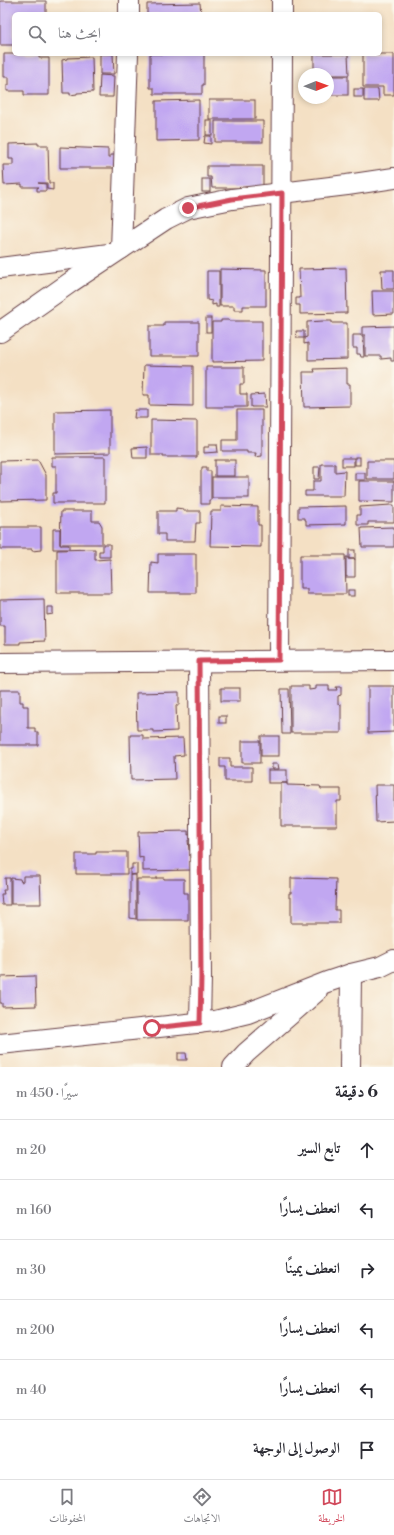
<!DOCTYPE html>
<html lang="ar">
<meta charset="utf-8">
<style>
:root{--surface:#fff;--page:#f7f7f7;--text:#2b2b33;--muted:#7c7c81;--line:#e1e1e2;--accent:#d1495b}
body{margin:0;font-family:"Libre Bodoni",Amiri,serif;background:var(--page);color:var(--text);direction:rtl}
.compass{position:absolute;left:298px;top:68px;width:36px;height:36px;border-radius:50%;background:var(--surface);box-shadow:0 2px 6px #0003;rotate:89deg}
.stop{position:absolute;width:12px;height:12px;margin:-9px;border:3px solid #d1495b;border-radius:50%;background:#fff}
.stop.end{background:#d1495b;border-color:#fff;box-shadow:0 1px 4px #0008}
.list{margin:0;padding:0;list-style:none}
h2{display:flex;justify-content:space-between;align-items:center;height:52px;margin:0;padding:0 16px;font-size:17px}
h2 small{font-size:13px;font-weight:400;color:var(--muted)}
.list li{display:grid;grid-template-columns:26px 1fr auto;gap:12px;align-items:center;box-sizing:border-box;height:60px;padding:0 16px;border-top:1px solid var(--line)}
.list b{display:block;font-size:15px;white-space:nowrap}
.list em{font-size:13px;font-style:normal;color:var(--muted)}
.icon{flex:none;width:22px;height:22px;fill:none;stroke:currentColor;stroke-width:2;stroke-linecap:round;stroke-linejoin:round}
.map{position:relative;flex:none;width:394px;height:1067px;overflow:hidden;direction:ltr}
.search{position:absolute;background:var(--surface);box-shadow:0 2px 6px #0003;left:12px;right:12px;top:12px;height:44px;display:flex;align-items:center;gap:10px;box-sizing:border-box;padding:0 14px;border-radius:6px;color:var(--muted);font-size:15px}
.sheet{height:412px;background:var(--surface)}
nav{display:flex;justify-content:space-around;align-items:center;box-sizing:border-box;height:56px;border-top:1px solid var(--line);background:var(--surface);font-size:11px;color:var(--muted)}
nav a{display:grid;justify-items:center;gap:2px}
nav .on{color:var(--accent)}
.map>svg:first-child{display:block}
.building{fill:#c1a7f1}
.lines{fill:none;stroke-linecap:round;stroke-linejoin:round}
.minor-casing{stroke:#643c42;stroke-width:22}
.minor{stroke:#fff;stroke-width:20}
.route{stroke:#d1495b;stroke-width:5}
</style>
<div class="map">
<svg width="394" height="1067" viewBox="0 0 394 1067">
<rect width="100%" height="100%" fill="#fbf7ec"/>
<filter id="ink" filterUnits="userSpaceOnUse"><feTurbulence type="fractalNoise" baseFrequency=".025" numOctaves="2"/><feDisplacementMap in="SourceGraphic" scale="8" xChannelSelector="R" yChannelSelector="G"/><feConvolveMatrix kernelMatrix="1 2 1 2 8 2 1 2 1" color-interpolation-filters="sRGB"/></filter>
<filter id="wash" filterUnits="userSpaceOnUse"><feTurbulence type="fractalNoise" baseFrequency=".012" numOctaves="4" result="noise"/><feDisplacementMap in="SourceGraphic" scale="16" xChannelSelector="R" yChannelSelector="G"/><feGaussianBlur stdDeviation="0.9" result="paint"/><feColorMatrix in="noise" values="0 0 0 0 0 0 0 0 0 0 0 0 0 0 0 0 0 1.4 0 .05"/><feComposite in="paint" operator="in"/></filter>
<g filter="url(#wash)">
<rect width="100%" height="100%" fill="#f4e0c4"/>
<g id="blocks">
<!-- building -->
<g class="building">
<path d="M0,1h46v13h-32v31h-14z"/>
<path d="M200,3l1,11h-54v-10z"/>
<path d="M4,54h35v4h10v37h-25v-4h-17v-6h2v-8h-5z"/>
<path d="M100,54h13l1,20h-14z"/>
<path d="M150,54h54v31h-2v9h-48v-6h-4z"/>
<path d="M314,54h34l1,21h-21v-1h-5v-2l-9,1z"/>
<path d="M363,54h31v41h-11v-8h-20z"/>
<path d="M92,57l1,35 -16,1v1l-7,1v-2h-7l-1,-33 5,-1v-1z"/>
<path d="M100,75l14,1 -1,21h-14z"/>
<rect x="328" y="76" width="20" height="19"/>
<rect x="354" y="89" width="9" height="8"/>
<path d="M364,89h14l1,12h-15z"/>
<path d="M199,100v40l-43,1v-40z"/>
<rect x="209" y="100" width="46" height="19"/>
<rect x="206" y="120" width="6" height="15"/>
<rect x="215" y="121" width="48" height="21"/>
<path d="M205,136h6v8l-7,-1z"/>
<path d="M38,143v2h10l1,38h4v7l-6,-1v-6h-9l8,1v7h-9v-3l2,-1h-17v-3l-18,1 -1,-20h10v-6h-4v-15z"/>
<path d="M60,147l48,2v9h2v-3h6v13h-56z"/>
<path d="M207,166h56v22h-51l-1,-11h-4z"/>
<rect x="202" y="179" width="8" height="13"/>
<path d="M346,268l1,45 -47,1v-9h-4v-7h4l-1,-29z"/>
<path d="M220,269l46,1v36h-23v4h-9v-4h-14z"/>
<path d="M381,270h13v19h-12z"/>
<path d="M207,271h12v36h-3v-3l-4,1v-4l-5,-1z"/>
<path d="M372,291h22v23l-21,1z"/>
<rect x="206" y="318" width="5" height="14"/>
<path d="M221,320h8v1h33v40l-50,1v-40h9z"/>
<path d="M323,321h9v2h15v36l-39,1v-17l-4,1v-6l3,-1v-15z"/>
<path d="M164,322h35v34h-50v-30h15z"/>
<path d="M394,326v35h-3v-3l-10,1v-3h-16v-21h-3v-8z"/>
<path d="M296,331h8v7h-7z"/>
<path d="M353,335h8v1h2l1,21h-3l-1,-3h-3v-6h-4z"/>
<path d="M144,365l49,1v40l-44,-1v-10h-6z"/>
<path d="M206,367h38v17h-4v10h7v13h-41z"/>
<path d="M347,368v16h3v22l-46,1 -1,-35h12l-1,-3z"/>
<path d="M265,394l1,13h-15v-12z"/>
<path d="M110,410v43l-55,1v-43z"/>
<path d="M135,410h12v8h-13z"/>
<path d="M237,410h25v46l-7,1 1,-4h-9v-2h-25v-11h15z"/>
<path d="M151,420l46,1v36h-34v-2h-12z"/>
<path d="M209,444h8l1,8 -14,1v-6h5z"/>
<path d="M147,447v11h-14l-1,-10z"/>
<path d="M52,457h53v46h-52v-10h3v-27h-4z"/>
<rect x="355" y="457" width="5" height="8"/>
<rect x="342" y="458" width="12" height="8"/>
<path d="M38,460l8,15v25l-46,1v-40z"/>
<rect x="215" y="460" width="20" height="16"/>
<rect x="367" y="461" width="27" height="18"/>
<path d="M321,464h14v8l10,-1 -1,25h-39v-5h8v-10h8z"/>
<path d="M202,467h5v4h4v29h-2v4h-8v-34h1z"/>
<path d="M314,467h6l-1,12h-5z"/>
<rect x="355" y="473" width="10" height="7"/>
<rect x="212" y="477" width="37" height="21"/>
<path d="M359,481h35v21l-35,-1z"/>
<path d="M391,505h3v17h-26v3h-11v-10h3v-8z"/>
<path d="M221,506l37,1v18h3v22l-51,-1 1,-35h10z"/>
<path d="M346,506v18l-40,1v-5h-1v-2h-7v-11z"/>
<path d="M176,508l8,1v2h16v12h-4l-1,18h-30v-7h-7v-23h18z"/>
<path d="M61,511h31v10h7l3,5v18h-42z"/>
<path d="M0,527h41v23l-9,1v-2h-32z"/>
<path d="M394,527v20h-32l-1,-19z"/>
<path d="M53,529h7v16h9v4h-16z"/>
<path d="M103,544h7v13h-11v-6h4z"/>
<path d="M95,549v11l15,-1 1,34h-54v-43z"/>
<rect x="349" y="550" width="6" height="9"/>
<path d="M158,554h38v39h-46l1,-31 7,1z"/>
<path d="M300,555h45l1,39h-39v-5h-7z"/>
<path d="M346,557h2v2h7v18h-9z"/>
<rect x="348" y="590" width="6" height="6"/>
<path d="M44,599l1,42 -25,1v2h-15v-18h-5v-26z"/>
<path d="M47,607h6v7l-6,1z"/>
<path d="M291,686h18v4l7,-1v-3h13v4h8l-1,-3h5v8l-3,1v9l3,-1v29h-50z"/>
<path d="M368,686h26v46l-26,1z"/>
<rect x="221" y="688" width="19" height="13"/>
<path d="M281,689h8l1,45h-8z"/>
<path d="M0,690h20v12h3v4h5v22h7v4h3v13h-38z"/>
<path d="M179,692v13h-3l1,26 -24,1v-2h-16l-1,-37z"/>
<rect x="219" y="716" width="7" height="7"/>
<path d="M130,735h13v4l40,-1 1,17 -10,1 1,23 -44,1z"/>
<rect x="261" y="736" width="18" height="20"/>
<rect x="242" y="741" width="18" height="22"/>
<path d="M220,758h10v9h22v14h-27v-14h-5z"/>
<path d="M272,764h6l1,5h-7z"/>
<rect x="268" y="770" width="19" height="13"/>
<path d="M281,783h6v2l33,1 1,3h20v12h-4v25h-56z"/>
<path d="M375,785h19v36l-18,1z"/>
<path d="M188,831v4l3,-1v6h-3l1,10h2v20l-48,1v-14l-4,1 -1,-26z"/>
<path d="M96,852h31v22h-51v-20h20z"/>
<path d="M132,864h5v10l-7,1v-6h2z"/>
<path d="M130,875h6v44l-6,-1z"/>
<path d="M23,876h17l1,28h-30v-26l9,1 1,3 2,-1z"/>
<path d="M5,878h5v27h-8l-1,-11h3l-1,-4h3z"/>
<path d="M156,878h8v1h20v14h4v27h-51v-41h19z"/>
<path d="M291,878l45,1 -1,31h4v13h-48v-25h-2v-5h2z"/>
<path d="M35,976l1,30 -34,1v-4h-2v-26z"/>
<path d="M178,1053h8l1,7h-9z"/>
</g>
</g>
</g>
<g filter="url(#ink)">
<use href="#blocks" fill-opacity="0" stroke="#643c42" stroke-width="1"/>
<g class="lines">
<!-- minor casing -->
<g class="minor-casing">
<g id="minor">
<path d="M129,14v-14"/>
<path d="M282,14v-14"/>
<path d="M121,249l7,-195"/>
<path d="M0,268l109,-14"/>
<path d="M0,332l71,-50 95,-63 22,-11 44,-9 115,-14 47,-7"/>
<path d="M279,660l3,-606"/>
<path d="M199,661l2,316 -1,46"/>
<path d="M0,663l394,-3"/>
<path d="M0,1044l215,-23 33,-8 79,-31 24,-8 29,-7 14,-7"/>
<path d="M233,1067l13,-14 71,-62"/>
<path d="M350,1067l1,-93"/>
</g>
</g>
<!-- minor -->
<use href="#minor" class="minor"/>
</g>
</g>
<g class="lines" filter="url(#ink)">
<!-- route -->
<path class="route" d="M152,1028l48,-5 1,-46 -2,-316 80,-1 3,-467 -50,6 -44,9"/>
</g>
</svg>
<svg class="compass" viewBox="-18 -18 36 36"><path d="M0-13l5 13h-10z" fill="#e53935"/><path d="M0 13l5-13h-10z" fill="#7c7c81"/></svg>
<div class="stop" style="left:152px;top:1028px"></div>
<div class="stop end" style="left:188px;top:208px"></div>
<div class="search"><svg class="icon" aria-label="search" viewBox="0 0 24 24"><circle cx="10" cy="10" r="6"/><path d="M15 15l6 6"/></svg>ابحث هنا</div>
</div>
<section class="sheet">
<h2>6 دقيقة<small>سيرًا · 450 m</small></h2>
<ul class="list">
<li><svg class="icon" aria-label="ahead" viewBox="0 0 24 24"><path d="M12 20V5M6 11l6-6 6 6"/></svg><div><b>تابع السير</b></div><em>20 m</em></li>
<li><svg class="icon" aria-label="left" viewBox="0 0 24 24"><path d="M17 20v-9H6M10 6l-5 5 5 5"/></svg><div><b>انعطف يسارًا</b></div><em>160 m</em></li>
<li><svg class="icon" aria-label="right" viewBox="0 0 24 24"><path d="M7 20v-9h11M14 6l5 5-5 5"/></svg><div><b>انعطف يمينًا</b></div><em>30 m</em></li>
<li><svg class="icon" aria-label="left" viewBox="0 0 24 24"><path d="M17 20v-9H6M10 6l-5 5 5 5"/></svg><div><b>انعطف يسارًا</b></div><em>200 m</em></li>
<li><svg class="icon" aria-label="left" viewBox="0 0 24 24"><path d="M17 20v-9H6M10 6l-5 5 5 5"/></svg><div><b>انعطف يسارًا</b></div><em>40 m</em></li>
<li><svg class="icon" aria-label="arrive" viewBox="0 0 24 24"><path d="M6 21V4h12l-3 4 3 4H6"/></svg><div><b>الوصول إلى الوجهة</b></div></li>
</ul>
</section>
<nav>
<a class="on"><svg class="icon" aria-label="map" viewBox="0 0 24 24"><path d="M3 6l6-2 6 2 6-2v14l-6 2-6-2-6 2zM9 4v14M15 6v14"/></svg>الخريطة</a>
<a><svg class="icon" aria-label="directions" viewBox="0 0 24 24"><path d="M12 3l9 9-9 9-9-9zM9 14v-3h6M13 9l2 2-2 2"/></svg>الاتجاهات</a>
<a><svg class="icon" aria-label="saved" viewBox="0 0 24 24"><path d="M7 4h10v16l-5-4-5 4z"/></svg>المحفوظات</a>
</nav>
